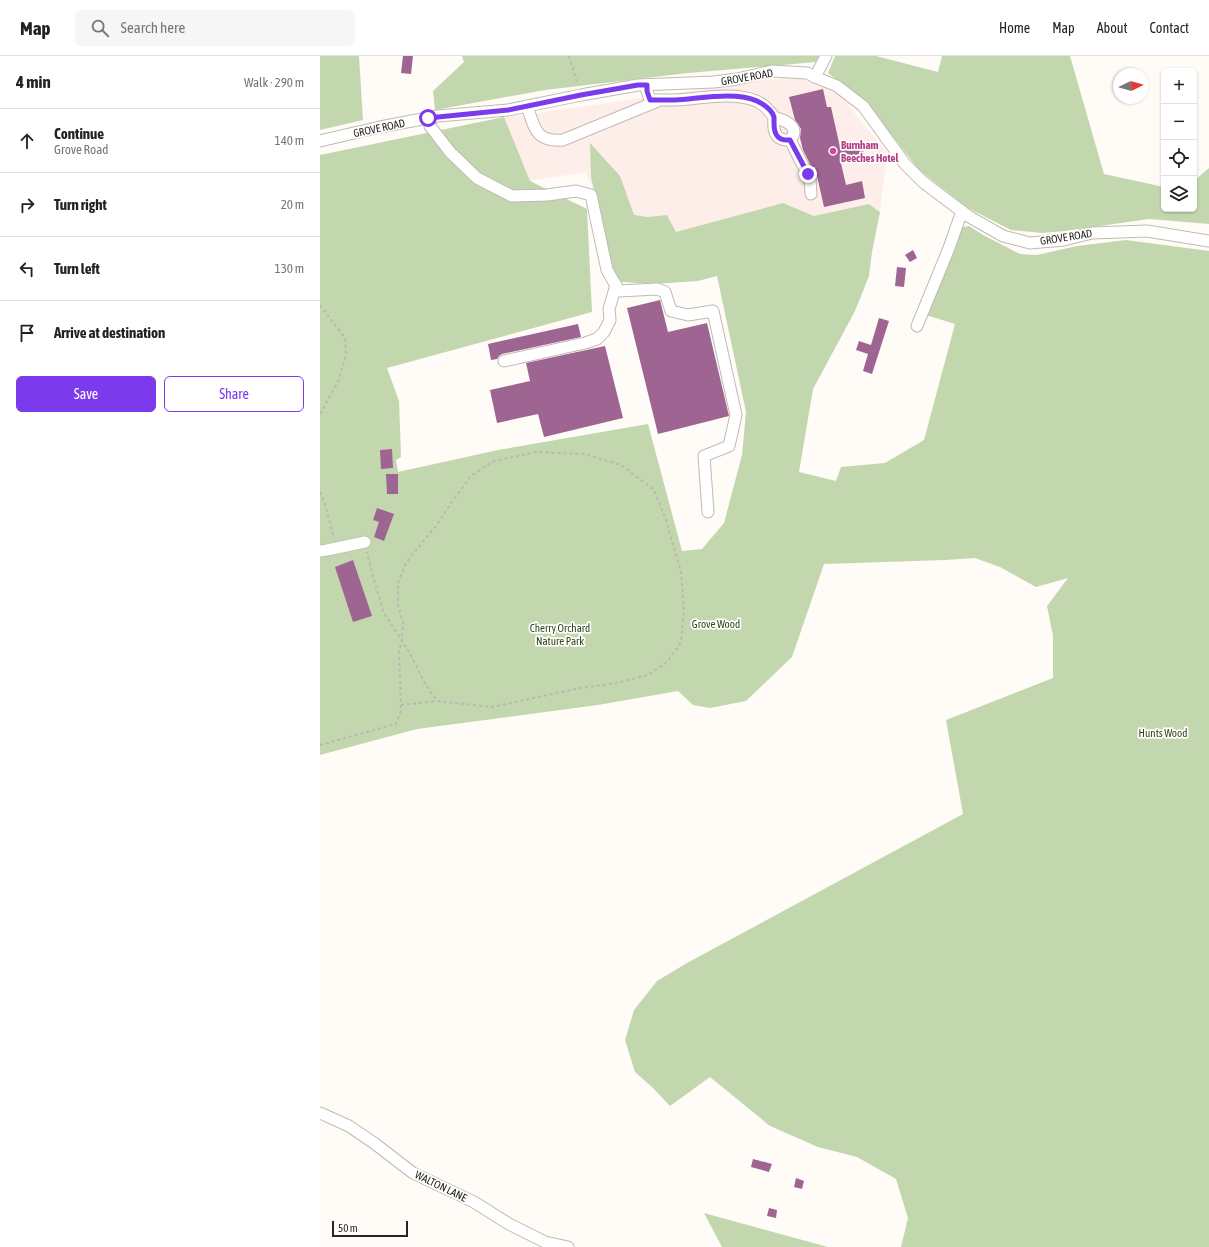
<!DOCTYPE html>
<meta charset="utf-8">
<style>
:root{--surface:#fff;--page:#f6f6f6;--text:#222;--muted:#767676;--line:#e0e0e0;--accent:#7c3aed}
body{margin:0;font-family:"Asap Condensed",sans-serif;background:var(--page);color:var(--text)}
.controls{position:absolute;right:12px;top:12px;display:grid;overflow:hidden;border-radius:6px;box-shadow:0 1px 3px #0004}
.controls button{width:36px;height:36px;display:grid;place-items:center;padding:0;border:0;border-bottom:1px solid var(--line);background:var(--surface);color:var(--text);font:20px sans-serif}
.compass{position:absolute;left:793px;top:12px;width:36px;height:36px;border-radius:50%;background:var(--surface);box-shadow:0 1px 3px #0004;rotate:85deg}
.scale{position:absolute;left:12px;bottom:10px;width:76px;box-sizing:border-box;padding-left:4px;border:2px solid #272522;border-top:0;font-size:11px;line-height:14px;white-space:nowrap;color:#272522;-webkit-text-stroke:3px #fff;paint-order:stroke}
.stop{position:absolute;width:12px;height:12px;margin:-9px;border:3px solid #7c3aed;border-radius:50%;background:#fff}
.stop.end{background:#7c3aed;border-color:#fff;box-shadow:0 1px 4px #0008}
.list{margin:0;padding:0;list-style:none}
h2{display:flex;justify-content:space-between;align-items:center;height:52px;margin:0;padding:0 16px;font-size:17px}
h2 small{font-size:13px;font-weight:400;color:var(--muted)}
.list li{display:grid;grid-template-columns:26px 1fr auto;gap:12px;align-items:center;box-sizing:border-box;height:64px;padding:0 16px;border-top:1px solid var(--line)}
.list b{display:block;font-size:15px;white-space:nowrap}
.list p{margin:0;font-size:13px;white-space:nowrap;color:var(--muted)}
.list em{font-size:13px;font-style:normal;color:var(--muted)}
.actions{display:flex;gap:8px;padding:12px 16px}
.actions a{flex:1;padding:9px 0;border:1px solid var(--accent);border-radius:6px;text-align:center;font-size:14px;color:var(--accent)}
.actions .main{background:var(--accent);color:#fff}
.icon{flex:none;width:22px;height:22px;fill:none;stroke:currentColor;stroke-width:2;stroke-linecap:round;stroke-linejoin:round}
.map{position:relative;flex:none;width:889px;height:1191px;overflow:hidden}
header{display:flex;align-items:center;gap:24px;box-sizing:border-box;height:56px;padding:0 20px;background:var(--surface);border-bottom:1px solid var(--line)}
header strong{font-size:19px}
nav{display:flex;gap:22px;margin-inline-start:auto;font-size:14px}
.search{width:280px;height:36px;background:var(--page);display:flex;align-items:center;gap:10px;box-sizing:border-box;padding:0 14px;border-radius:6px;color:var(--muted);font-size:15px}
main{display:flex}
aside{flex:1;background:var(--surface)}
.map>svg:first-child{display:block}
.commercial{fill:#feeeea}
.green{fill:#c3d7af}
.building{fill:#9e6592}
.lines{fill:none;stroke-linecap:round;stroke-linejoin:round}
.minor-casing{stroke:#c0bab3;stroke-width:13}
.path{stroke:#bab7b3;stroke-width:2;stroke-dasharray:3 3;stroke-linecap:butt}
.minor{stroke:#fff;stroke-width:11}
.route{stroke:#7c3aed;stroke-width:5}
.hotel-dot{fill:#d1479c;stroke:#fff;stroke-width:1.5}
.labels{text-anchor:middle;stroke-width:3.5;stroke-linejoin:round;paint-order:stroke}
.street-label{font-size:11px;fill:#272522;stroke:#fff}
.hotel-label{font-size:11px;font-weight:bold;fill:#b23c85;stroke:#fff;text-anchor:start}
.park-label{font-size:11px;fill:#304415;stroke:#fff}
</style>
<header>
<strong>Map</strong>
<div class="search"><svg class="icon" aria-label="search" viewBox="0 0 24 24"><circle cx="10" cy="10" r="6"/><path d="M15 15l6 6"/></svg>Search here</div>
<nav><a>Home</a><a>Map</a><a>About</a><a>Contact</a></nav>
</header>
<main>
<aside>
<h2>4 min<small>Walk · 290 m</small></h2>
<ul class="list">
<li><svg class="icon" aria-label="ahead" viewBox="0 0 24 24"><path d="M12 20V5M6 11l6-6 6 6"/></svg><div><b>Continue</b><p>Grove Road</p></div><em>140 m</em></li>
<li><svg class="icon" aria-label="right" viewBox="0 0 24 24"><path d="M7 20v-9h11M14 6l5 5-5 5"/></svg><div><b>Turn right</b></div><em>20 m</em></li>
<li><svg class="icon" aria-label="left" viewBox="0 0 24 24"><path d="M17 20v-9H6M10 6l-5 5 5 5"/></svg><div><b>Turn left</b></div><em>130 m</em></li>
<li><svg class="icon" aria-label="arrive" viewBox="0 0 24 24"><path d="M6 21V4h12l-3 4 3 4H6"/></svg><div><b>Arrive at destination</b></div></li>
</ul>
<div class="actions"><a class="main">Save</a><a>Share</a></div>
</aside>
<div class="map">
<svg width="889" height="1191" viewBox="0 0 889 1191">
<rect width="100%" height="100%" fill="#fffbf7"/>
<!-- commercial -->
<path class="commercial" d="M476,20l44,19 47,58 -7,59 -8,40 -247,17 -39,-97 -57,9 -25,-64 33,-4z"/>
<!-- green -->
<g class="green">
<path d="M0,0h39l4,64 -43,10z"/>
<path d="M142,0h357l-3,6 -128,11 -143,17 -110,20 -2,-19 31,-29z"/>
<path d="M515,0h41l62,16 4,-16h128l34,118 60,13v22h30v-28l15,-13v56l-60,-5 -84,12 -23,2 -31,-3 -43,-22 -49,-38 -54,-69 -37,-28z"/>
<path d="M184,61l26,64 57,28 5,103 -205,56 12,33 2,56 -5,3 2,12 100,-22 150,-26 34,127 20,-2 22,-26 18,-68 4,-43 -29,-136 -19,5 -44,3 -32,-2 -9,-11 -9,-36 -13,-58 -1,-34 30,33 14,39 14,2 19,-2 9,17 107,-29 31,13 55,-12 11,8 -8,40 -3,24 -14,35 -42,78 -14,83 37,9 5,-14 44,-4 39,-23 31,-116 -29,-9 33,-85 4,-3 6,-1 14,9 37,19 17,1 40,-9 49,-6 83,11v996h-308l7,-29 -12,-39 -39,-22 -39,-10 -48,-21 -60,-49 -40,29 -17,-18 -18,-16 -10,-32 9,-30 23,-29 30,-18 276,-149 -17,-94 107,-42v-42l-6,-30 21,-28 -32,9 -36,-20 -25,-9 -30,2 -121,4 -32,93 -46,44 -36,7 -17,-3 -15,-14 -80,14 -181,24 -97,26v-600z"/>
<path d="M384,1157l124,34h-106z"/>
</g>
<!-- building -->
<g class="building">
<path d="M83,0h10l-2,18 -10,-1z"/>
<path d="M503,33l4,18h4l9,40 21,-5 3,12 -24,5 6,26 16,-4 3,17 -41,9 -9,-40 -3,1 -9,-18 -3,-12 1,-9 -3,-5 -3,-4 -6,-23z"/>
<path d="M593,194l4,8 -7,4 -5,-7z"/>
<path d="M577,211l9,1 -2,19 -9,-1z"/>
<path d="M340,244l8,32 39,-9 22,93 -71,18 -31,-126z"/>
<path d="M559,262l10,3 -17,53 -9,-3 5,-17 -12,-4 3,-9 12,4z"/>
<path d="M258,268l3,13 -79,17 -3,2 -2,3 -6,1 -3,-16z"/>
<path d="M285,290l18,72 -79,19 -6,-23 -41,9 -7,-33 40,-9 -4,-18z"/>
<path d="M72,393l1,19 -12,1 -1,-19z"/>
<path d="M66,418h12v20h-11z"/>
<path d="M57,452l17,6 -10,27 -10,-4 5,-15 -6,-2z"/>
<path d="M33,504l19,56 -19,6 -18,-55z"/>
<path d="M433,1103l19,5 -3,8 -18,-5z"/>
<path d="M476,1122l8,3 -2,8 -8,-2z"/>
<path d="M449,1152l8,2 -1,8 -9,-2z"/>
</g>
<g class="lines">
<!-- minor casing -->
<g class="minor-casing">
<g id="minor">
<path d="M495,21l11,-21"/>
<path d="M327,29v6l3,9c8,0 17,0 25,0 24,-1 58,-9 81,1 8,3 13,9 18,16 10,3 28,10 16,23 -16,1 -17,-10 -16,-23"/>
<path d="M207,50c8,22 8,36 36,34l95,-39"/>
<path d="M108,62l2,8 20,26 27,26 35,18 35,-1 29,-4 15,4 16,75 12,21 38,-2 8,3 6,19 17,4 25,-4 23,104 -7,31 -25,10 4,56"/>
<path d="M470,84l20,39 1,15"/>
<path d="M0,85l60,-14 58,-11 70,-6 73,-15 57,-10 76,-3 23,-3 35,-8 35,2 8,4 22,9 26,20 42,58 18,18 45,34 35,20 27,7 34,-3 28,-7 55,-2 62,10"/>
<path d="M597,270l32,-78 13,-37"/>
<path d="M184,305l81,-18 12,-4 7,-7 6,-12 -1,-11 7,-24"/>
<path d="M0,495l7,-1 38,-8"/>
<path d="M0,1057l29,13 25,17 39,30 61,29 35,22 36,18 23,5"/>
</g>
</g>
<!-- path -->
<g class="path">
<path d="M249,0l9,29"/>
<path d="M0,249l25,33 1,17 -8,27 -18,32"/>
<path d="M0,436l4,9 10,37"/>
<path d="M81,649l36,-4"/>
<path d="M0,689l76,-21 5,-14 -2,-59 3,-10 1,-18 -5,-19v-21l7,-18 7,-10 24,-29 18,-27 18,-24 22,-14 43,-9 47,2 37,11 33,25 12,30 15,52 3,38 -3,32 -13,19 -20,14 -31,8 -37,5 -88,19 -55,-6 -13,-19 -13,-27 -27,-42 -12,-40 -5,-21"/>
</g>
<!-- minor -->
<use href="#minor" class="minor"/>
</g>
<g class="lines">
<!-- route -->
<path class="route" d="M108,62l80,-8 73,-15 57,-10h9v6l3,9c8,0 16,0 25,0 23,-1 60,-9 82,1 6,3 15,9 17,16 0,2 0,4 0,6 0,12 4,18 16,17l18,34"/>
</g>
<!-- markers -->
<circle class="hotel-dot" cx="513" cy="95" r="4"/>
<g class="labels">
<!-- street labels -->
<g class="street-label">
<text transform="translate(427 21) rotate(-10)" y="4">GROVE ROAD</text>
<text transform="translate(59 72) rotate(-12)" y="4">GROVE ROAD</text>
<text transform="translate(746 181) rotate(-9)" y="4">GROVE ROAD</text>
<text transform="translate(121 1130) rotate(26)" y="4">WALTON LANE</text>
</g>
<!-- hotel labels -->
<g class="hotel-label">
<text x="521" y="93">Burnham<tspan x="521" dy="13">Beeches Hotel</tspan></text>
</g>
<!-- park labels -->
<g class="park-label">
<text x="396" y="572">Grove Wood</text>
<text x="240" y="576">Cherry Orchard<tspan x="240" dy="13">Nature Park</tspan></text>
<text x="843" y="681">Hunts Wood</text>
</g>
</g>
</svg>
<div class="controls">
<button>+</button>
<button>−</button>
<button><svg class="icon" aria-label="locate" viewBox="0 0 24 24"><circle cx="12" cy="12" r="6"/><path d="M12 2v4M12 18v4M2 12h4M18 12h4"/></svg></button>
<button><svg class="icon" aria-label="layers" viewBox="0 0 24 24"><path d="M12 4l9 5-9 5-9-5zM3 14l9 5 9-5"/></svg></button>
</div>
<svg class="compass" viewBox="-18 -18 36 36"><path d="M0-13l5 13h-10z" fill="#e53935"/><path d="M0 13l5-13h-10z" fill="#767676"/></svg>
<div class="scale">50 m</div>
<div class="stop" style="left:108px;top:62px"></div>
<div class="stop end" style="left:488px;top:118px"></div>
</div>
</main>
